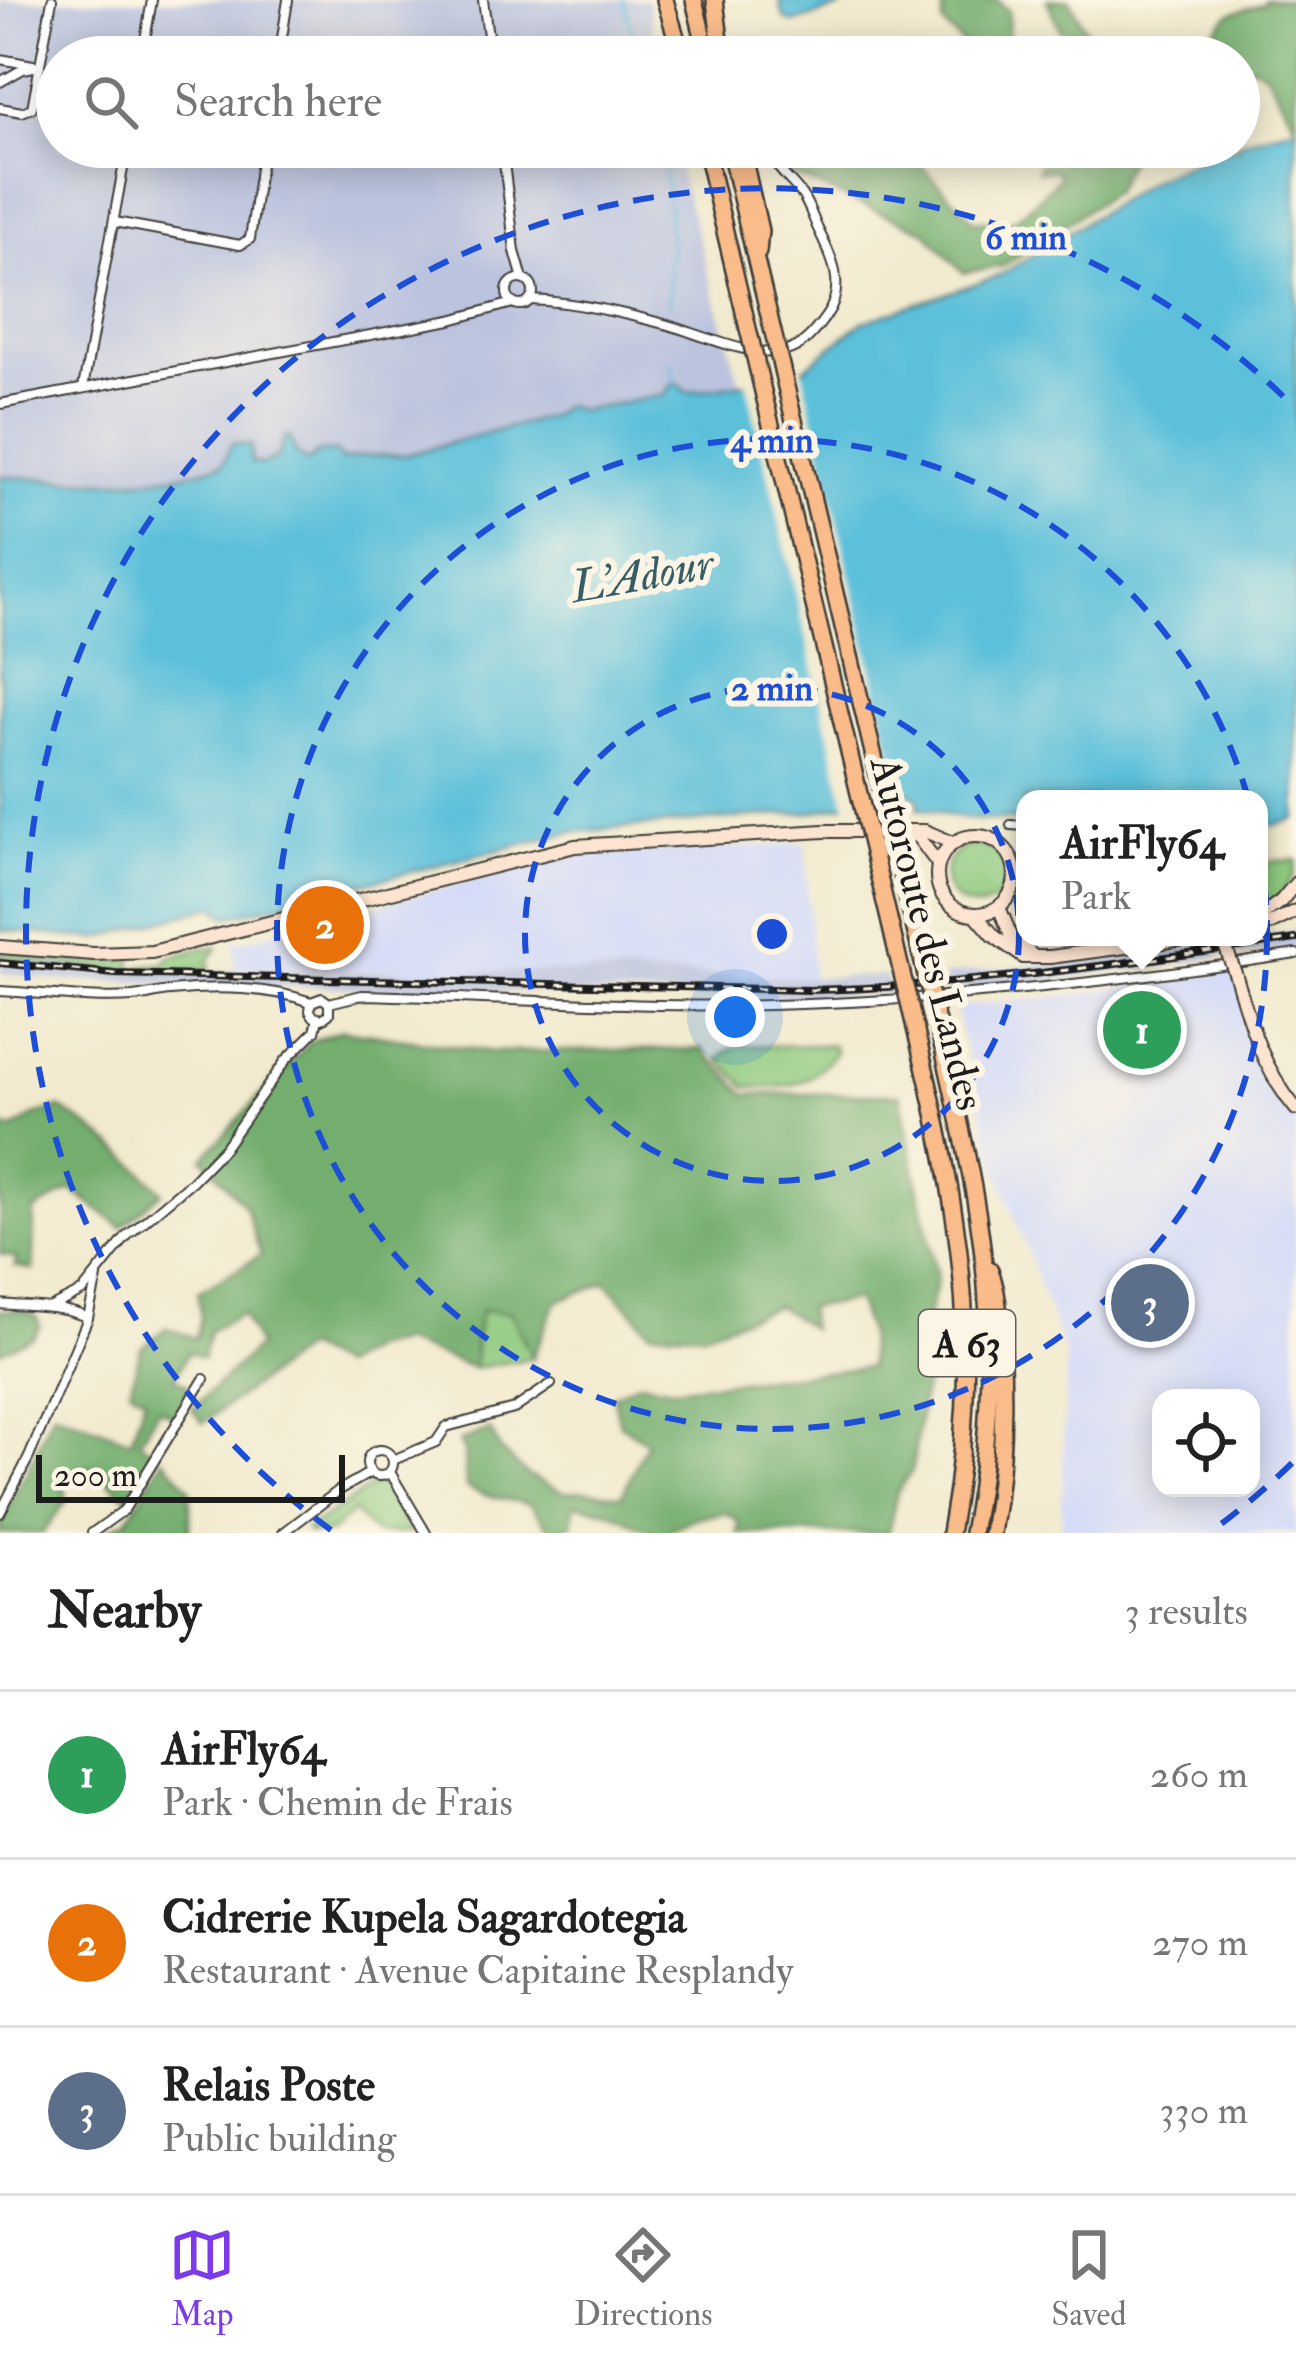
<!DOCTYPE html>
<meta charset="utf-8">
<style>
:root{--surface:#fff;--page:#f2f2f2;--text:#222;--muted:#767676;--line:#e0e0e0;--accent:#7c3aed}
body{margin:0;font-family:"IM FELL Double Pica",serif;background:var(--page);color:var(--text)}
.controls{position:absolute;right:36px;bottom:36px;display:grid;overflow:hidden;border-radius:24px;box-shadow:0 6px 30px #0003}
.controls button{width:108px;height:108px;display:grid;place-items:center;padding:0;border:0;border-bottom:3px solid var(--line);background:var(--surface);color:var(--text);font:60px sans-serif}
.scale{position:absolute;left:36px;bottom:30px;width:309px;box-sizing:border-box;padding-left:12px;border:6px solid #1c1c1c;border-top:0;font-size:33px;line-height:42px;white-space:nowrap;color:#1c1c1c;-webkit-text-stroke:9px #fcf5e5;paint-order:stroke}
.you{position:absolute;left:735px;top:1017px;width:42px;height:42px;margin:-30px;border:9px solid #fff;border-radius:50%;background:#1a73e8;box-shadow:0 0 0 18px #1a73e833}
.badge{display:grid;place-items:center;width:78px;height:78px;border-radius:50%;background:var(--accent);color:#fff;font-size:39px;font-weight:700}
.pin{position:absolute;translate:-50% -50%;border:6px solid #fff;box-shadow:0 3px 12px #0006}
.popup{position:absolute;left:1016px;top:790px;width:252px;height:156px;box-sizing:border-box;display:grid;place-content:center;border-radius:24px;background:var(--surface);filter:drop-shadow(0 3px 9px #0005);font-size:39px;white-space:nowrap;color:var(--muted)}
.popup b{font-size:45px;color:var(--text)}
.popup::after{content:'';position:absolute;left:50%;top:100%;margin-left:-24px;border:24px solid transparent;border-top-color:var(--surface)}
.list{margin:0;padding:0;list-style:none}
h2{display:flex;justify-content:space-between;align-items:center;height:156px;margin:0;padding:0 48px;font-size:51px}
h2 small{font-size:39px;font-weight:400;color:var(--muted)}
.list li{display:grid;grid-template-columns:78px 1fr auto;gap:36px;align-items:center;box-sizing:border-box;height:168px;padding:0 48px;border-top:3px solid var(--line)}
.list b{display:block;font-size:45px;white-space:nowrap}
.list p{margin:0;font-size:39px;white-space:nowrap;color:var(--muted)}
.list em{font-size:39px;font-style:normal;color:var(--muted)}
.icon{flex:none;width:66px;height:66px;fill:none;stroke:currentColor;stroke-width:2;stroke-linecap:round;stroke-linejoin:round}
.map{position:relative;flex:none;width:1296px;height:1533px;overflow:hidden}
.search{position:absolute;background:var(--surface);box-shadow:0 6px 30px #0003;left:36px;right:36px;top:36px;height:132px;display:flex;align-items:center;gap:30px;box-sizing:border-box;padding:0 42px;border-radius:66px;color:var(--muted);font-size:45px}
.sheet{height:660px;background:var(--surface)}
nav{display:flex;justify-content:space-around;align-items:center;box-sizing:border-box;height:168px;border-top:3px solid var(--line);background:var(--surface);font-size:33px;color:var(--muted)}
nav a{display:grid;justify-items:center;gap:6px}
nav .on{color:var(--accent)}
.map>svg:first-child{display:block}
.built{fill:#d1d9f9;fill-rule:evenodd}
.industrial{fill:#bbc3de}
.green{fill:#8fca7f;stroke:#56734e;stroke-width:3}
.forest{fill:#73ae6e;stroke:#486545;stroke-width:3}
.water{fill:#5cc0da;stroke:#3c6e7b;stroke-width:3}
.pier{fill:#f1eace}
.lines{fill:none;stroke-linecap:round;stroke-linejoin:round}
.stream{stroke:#5cc0da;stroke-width:3}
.street-casing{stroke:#3c3b37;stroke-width:12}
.secondary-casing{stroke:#3c3b37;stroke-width:16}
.highway-casing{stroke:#3c3b37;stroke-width:20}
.street{stroke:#fff;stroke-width:8}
.secondary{stroke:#fde4d0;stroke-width:12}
.highway{stroke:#f9bc8a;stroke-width:15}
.rail-casing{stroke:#1c1c1c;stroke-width:8}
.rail{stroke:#fcf5e5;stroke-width:3;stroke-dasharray:9;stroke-linecap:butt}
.secondary-bridge-casing{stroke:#3c3b37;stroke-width:16;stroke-linecap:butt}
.highway-bridge-casing{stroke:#3c3b37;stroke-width:20;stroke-linecap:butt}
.secondary-bridge{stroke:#fde4d0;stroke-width:12}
.highway-bridge{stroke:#f9bc8a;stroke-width:15}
.ring{fill:none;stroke:#1d4ed8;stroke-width:6;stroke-dasharray:21 15}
.labels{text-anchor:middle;stroke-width:12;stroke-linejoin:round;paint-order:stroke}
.shield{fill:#fcf5e5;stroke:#5f5d58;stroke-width:3}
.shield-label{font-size:39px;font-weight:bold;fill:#1c1c1c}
.street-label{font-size:42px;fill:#1c1c1c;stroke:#fcf5e5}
.water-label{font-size:45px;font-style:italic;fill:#365e68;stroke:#fcf5e5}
.centre{fill:#1d4ed8;stroke:#fcf5e5;stroke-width:6}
.ring-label{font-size:36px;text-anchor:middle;font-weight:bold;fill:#1d4ed8;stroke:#fcf5e5;stroke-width:12;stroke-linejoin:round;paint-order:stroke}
</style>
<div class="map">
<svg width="1296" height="1533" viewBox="0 0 1296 1533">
<rect width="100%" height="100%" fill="#fcf5e5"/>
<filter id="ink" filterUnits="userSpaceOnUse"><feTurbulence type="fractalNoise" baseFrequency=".00833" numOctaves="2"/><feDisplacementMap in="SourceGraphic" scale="24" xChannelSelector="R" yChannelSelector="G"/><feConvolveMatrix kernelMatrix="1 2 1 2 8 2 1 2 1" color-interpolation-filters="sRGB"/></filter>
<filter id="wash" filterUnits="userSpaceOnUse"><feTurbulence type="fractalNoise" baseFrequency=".004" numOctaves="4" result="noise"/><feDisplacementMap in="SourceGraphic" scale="48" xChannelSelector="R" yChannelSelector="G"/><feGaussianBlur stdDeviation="2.7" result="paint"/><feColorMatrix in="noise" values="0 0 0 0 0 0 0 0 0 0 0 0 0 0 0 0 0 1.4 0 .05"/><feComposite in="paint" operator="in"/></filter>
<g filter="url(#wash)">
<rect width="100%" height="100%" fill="#f1eace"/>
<!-- built -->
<g class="built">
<path d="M805,843l8,135 -577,-10 -3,-25 337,-88z"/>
<path d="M1233,971l27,85 36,56v421h-235l5,-176 -72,-196 -39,-154 114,-12zM1161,1398h90v90h-90z"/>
</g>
<!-- industrial -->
<g class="industrial">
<path d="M0,0h648l9,57h-600v90h615l68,236 -161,28 -15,-6 -12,11 -146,39 -42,1 -24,4 -26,-2 -6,4 -13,-9 -5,-16 -5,-1 -8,22 -14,6 -12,-2 -28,2 -26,8 -53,7 -144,-3z"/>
<path d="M1296,930v18l-57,7 -6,-15z"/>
<path d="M1215,942l6,15 -171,24 -103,10 -3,-16z"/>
<path d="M0,957l47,7 85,6 430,2 251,6 73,-3 5,19 -134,4 -702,-18 -55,-7z"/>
</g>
<!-- green -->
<g class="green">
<circle cx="976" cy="876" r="31"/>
<path d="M1296,860c0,24 -19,39 -37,53v-51z"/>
<path d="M203,948h15l-9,11v12l-72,-1 3,-4 25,-3 5,-6z"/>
<path d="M0,951l132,9v10l-85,-6 -47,-7z"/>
<path d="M833,1045l3,7c-31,35 -42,36 -89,35l-28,-27 8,-9 13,-5z"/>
<path d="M480,1311l31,1 21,46 -58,10 1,-28z"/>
<path d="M375,1484l7,2 29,47h-37l-21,-22 -23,22h-21l-3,-3z"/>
</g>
<!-- forest -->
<g class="forest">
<path d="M943,0h54l12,11 -1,20 5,18 51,-11 -17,-38h23l30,57h-98l-5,-5 -8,5h-37l3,-6 11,-3 -23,-24z"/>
<path d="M1265,0h31v126l-29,-51 -14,-10 -14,5v-13h-32l-7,-10 30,-33 34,-11z"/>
<path d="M763,147h158l-4,14 57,60h40l46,-44 -5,-7 -18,1 10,-24h41l5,4 34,-4 3,11 -17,34 -110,74 -40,7 -38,-42 -161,-68z"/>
<path d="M342,1030l151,22 209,-3 44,45h154l37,185 -11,45 6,31 -10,44 -10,72 -15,21 -9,41h-151l3,-10 -13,-10 -29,4 -35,16h-8l-46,-22 -34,-7 -3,20 -19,9 -23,-29 -43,-8 -21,-9 -2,-36 -5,-9 31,-12 11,21 28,25 35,16 18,-1 40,4 25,-53 -27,-18 -7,-29 26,-13 33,6 197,-21 -2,-36 -11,-31 -49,8 3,20 -33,-22 -74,27 -53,-2 -44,-49 -49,19 -25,57 -21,-46 -30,-1 -6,29 -1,28 -73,-26 -31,7 -30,18 -35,-19 -102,75 -11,-14 66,-63 -16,-32 -33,17 -6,27 -15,-6 -13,26 13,7 4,9 -17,23 -16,-9 -20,33 17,12 -27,46 -40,-33 -24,12 1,24 -23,31h-43v-13l26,-47 27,-62 78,29 14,-43 -15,-8 11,-41 25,-20 30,10 5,-20 -3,-26 63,-37 -16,-49 -42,-48 108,-117z"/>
<path d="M60,1108c39,24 72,50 102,84l-40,35 -51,-37 -37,21 -1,59 -18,-4 1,-8 -16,-4v-127l14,2 22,-14z"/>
<path d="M0,1310c18,1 35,-4 40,16l-6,10 -34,16z"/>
<path d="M163,1458l27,30v45h-87l25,-14z"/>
</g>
<!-- water -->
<g class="water">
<path d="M779,0h59l2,8 -48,15 -8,-5z"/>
<path d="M1296,126v692l-17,6 -20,1v-26h-234v21c-24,0 -51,1 -75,-4 -12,-3 -18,-8 -31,-7l-1,-12 -13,-6 -93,21 -240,20 -346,85 -12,-11 -117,33 -97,-9v-454c73,5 153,11 223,-12l9,-21 19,2v17l12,2 14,-6 8,-22 5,1 5,16 13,9 10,-10h18l5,8 22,-4 43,-1 146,-39 12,-11 15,6 86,-16 6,-10 9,-1 5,7 6,1 106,-18 65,-52 139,-47 150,-95 73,-33h15v-5z"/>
</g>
<!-- pier -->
<path class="pier" d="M801,365l101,434 -55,12 -102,-435z"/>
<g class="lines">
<!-- stream -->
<g class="stream">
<path d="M624,0l14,57"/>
<path d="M660,147c12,53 10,104 9,158"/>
<path d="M671,362l4,21"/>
</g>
</g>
</g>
<g filter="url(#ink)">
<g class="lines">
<!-- street casing -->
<g class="street-casing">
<g id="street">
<path d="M483,0l8,57"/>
<path d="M142,57l10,-57"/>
<path d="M279,57l9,-57"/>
<path d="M0,59l33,6"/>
<path d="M0,82l23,-13 17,-3"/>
<path d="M0,108l22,4 10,-4 20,-108"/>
<path d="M225,147l37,6"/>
<path d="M502,147l13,104 8,28"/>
<path d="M115,222l125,23 10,-6 13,-92"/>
<circle cx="520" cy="292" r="13"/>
<path d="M530,300c46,2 93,13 138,25 32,9 85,34 117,26 17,-3 31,-21 41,-35 21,-29 6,-59 -8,-87 -5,-11 -9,-24 -16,-34 -7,-10 -17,-18 -24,-28"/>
<path d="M83,388l44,-241"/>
<path d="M0,404l451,-84 62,-17"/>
<path d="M1011,825l14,1"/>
<path d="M0,991c43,2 90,9 133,6 12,-1 25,-5 37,-6 45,-5 100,-4 141,11l11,-4 7,5v11l-7,5 -8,-2 -4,-6 1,-9"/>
<path d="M329,1003l33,-8c136,3 273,13 409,10 176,-4 351,-24 525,-51"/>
<path d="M0,1304c30,3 60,1 88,14"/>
<path d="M51,1307l32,-16 44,-55 65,-55 32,-33 62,-88 29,-29 3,-12"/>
<circle cx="380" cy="1463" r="13"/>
<path d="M393,1460l43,-18 10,-15 68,-18 37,-25"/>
<path d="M390,1472l36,61"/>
<path d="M0,1513l29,-56 59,-139 9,-41"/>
<path d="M92,1533l32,-23 80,-131"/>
<path d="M283,1533l55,-42 33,-19"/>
</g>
</g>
<!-- secondary casing -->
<g class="secondary-casing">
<g id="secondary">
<path d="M908,833l10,4 20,27"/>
<circle cx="976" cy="875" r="39"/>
<path d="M999,907l12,29 23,21"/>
<path d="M976,915l18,21 29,21h27l150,-20"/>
<path d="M1259,917l22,-16 15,-18"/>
<path d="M1259,929l37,-18"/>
<path d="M0,947l94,7 58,-2 423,-106 249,-15h101l28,12"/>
<path d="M1236,976c14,49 27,93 60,133"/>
</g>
</g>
<!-- highway casing -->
<g class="highway-casing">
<g id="highway">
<path d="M665,0l17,57"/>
<path d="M694,0l14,57"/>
<path d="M715,0l7,57"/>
<path d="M705,147l40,169"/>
<path d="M729,147l39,164"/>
<path d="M741,147l19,84 -2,21"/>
<path d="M937,1022c13,57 27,114 37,171 20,112 20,228 -2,340"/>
<path d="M915,1028c44,178 69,321 35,505"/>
<path d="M990,1270c9,25 9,48 11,74 4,63 2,127 -9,189"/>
</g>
</g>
<!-- street -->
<use href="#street" class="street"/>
<!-- secondary -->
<use href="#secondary" class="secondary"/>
<!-- highway -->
<use href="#highway" class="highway"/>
<!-- rail casing -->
<g class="rail-casing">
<path id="rail" d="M0,963l115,11 695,16c164,-4 324,-28 486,-51"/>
</g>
<!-- rail -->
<use href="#rail" class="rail"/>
<!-- secondary-bridge casing -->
<g class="secondary-bridge-casing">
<path id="secondary-bridge" d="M1222,937l14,39"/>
</g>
<!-- highway-bridge casing -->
<g class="highway-bridge-casing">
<g id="highway-bridge">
<path d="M768,311l169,711"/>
<path d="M745,316l170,712"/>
</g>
</g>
<!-- secondary-bridge -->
<use href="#secondary-bridge" class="secondary-bridge"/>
<!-- highway-bridge -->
<use href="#highway-bridge" class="highway-bridge"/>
</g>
</g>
<!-- distance rings -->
<g class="ring">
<circle cx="772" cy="934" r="247"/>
<circle cx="772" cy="934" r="495"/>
<path d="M1292 1463A742 742 0 0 1 1213 1530M331 1530A742 742 0 1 1 1292 405"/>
</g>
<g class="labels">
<!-- shield labels -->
<rect class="shield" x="919" y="1310" width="96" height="66" rx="9"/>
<g class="shield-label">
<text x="967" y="1357">A 63</text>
</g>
<!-- street labels -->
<g class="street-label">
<text transform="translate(929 933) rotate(76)" y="15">Autoroute des Landes</text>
</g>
<!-- water labels -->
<g class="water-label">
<text transform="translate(642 574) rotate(-10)" y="16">L'Adour</text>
</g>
</g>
<circle cx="772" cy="934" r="18" class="centre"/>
<g class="ring-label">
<text x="1026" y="249">6 min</text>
<text x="772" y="452">4 min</text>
<text x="772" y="700">2 min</text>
</g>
</svg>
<div class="controls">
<button><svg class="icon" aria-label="locate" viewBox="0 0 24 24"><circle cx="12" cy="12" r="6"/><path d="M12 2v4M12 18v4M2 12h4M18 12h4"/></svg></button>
</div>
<div class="scale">200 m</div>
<div class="you"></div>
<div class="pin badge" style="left:1142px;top:1030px;background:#2e9e5b">1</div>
<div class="popup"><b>AirFly64</b>Park</div>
<div class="pin badge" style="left:325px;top:925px;background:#e8710a">2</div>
<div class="pin badge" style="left:1150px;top:1303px;background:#5c6f8a">3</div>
<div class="search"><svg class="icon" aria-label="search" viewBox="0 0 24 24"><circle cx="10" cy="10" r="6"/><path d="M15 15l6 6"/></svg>Search here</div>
</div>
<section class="sheet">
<h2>Nearby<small>3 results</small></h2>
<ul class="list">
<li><span class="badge" style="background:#2e9e5b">1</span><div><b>AirFly64</b><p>Park · Chemin de Frais</p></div><em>260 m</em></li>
<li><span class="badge" style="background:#e8710a">2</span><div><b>Cidrerie Kupela Sagardotegia</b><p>Restaurant · Avenue Capitaine Resplandy</p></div><em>270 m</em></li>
<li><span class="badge" style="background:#5c6f8a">3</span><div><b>Relais Poste</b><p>Public building</p></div><em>330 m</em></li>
</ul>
</section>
<nav>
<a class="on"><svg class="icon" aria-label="map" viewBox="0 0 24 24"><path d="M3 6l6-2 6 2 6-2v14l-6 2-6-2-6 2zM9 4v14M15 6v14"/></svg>Map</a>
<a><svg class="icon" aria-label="directions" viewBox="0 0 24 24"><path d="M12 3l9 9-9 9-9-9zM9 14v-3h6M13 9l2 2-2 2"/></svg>Directions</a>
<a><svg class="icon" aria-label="saved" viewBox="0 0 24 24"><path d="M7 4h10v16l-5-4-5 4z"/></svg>Saved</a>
</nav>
